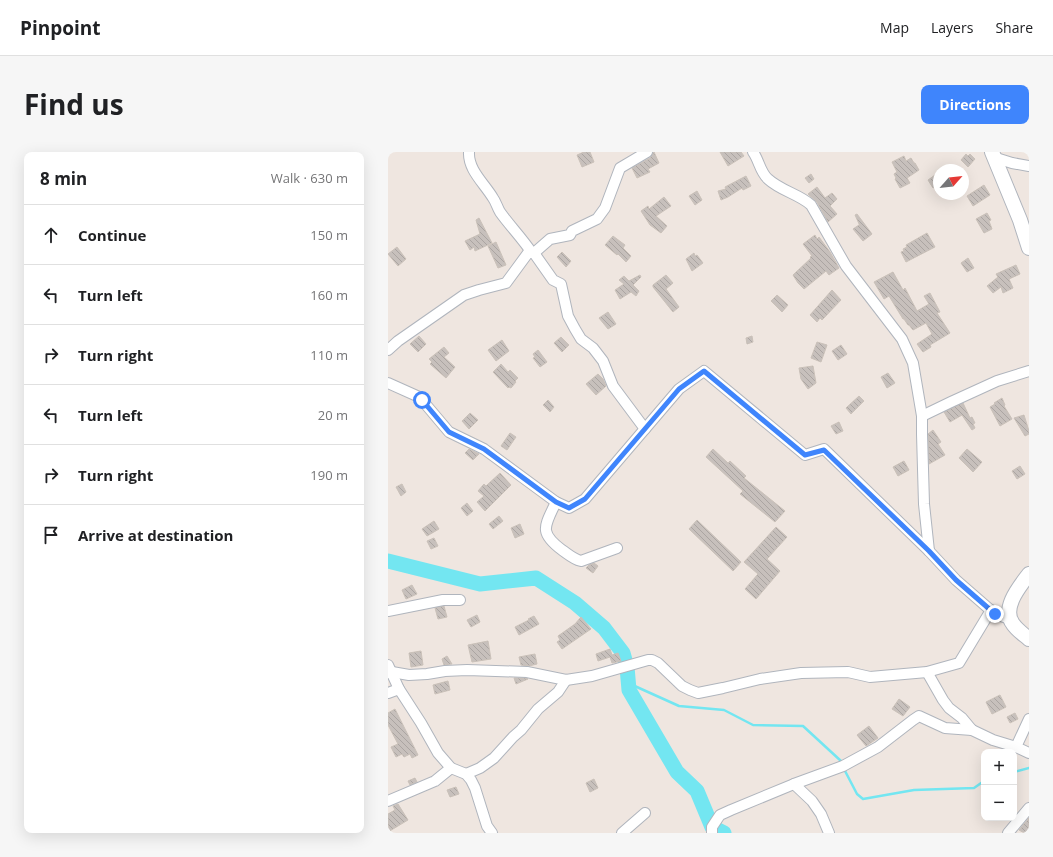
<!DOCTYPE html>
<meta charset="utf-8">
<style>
:root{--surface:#fff;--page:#f6f6f6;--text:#202124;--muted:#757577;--line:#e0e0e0;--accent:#3f85fc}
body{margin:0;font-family:"Open Sans",sans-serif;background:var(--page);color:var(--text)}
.controls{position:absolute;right:12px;bottom:12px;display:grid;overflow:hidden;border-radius:8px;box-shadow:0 4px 16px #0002}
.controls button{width:36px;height:36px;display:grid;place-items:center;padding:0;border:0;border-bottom:1px solid var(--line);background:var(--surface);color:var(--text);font:20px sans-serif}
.compass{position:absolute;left:545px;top:12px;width:36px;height:36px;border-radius:50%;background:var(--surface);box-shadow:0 4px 16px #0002;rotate:63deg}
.stop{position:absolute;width:12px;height:12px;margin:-9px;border:3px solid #3f85fc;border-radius:50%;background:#fff}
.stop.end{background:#3f85fc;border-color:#fff;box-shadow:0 1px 4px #0008}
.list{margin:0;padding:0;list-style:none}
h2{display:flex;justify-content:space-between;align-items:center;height:52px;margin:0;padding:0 16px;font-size:17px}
h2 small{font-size:13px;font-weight:400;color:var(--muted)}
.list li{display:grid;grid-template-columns:26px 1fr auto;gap:12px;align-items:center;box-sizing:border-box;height:60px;padding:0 16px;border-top:1px solid var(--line)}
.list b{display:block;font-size:15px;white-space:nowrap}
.list em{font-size:13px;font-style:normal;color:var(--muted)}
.icon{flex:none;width:22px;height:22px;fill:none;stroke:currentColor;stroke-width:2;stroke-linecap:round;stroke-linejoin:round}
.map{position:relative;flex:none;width:641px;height:681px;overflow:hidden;border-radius:8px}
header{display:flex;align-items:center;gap:24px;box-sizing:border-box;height:56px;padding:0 20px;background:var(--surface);border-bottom:1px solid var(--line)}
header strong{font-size:19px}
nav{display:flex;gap:22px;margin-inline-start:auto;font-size:14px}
.intro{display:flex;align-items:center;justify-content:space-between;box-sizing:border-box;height:96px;padding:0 24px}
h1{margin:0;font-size:28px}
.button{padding:10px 18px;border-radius:8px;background:var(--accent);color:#fff;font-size:14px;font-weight:700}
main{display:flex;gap:24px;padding:0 24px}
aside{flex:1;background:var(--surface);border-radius:8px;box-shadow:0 4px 16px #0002}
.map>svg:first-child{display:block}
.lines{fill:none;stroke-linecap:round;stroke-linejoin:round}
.stream{stroke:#73e6f1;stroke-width:2.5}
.river{stroke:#73e6f1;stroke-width:15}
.building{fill:url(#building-back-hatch);stroke:#cac1b9}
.street-casing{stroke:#b0b5bd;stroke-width:12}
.secondary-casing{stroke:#b0b5bd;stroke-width:16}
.street{stroke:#fff;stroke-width:10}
.secondary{stroke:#fff;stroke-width:14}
.route{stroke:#3f85fc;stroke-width:5}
</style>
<header>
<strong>Pinpoint</strong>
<nav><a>Map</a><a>Layers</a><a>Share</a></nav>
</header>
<div class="intro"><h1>Find us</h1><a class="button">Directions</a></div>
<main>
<aside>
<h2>8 min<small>Walk · 630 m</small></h2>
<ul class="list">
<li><svg class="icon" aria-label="ahead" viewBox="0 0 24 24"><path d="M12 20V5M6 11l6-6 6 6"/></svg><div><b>Continue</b></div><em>150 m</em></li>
<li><svg class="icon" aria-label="left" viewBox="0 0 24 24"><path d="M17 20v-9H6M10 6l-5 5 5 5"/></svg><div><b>Turn left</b></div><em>160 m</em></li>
<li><svg class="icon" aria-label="right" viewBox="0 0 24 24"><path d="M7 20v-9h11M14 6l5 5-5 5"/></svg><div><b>Turn right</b></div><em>110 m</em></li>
<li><svg class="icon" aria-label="left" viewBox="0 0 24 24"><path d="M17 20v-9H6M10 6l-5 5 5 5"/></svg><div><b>Turn left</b></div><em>20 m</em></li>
<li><svg class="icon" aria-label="right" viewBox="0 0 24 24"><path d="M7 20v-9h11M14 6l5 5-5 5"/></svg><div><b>Turn right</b></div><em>190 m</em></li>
<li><svg class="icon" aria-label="arrive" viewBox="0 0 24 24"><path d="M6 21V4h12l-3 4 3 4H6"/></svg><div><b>Arrive at destination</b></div></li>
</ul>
</aside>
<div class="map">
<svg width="641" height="681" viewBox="0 0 641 681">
<defs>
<pattern id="building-back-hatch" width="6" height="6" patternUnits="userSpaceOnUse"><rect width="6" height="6" fill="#c7c0bc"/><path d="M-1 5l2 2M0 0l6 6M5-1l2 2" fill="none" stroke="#aba5a2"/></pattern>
</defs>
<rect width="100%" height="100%" fill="#efe6e0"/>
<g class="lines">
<!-- stream -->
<g class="stream">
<path d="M240,531l51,23 45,4 29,15 50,1 38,35 1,3"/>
<path d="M456,617l13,25 6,5 51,-9 60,-2 10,-7"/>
<path d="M626,620l15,-4"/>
</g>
<!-- river -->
<path class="river" d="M0,409l92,23 56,-6 39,25 29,25 19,25 4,14 2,23 48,82 20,19 15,36 12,6"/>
</g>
<!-- building -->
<g class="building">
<path d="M196,0h6l4,10 -12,5 -5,-12z"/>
<path d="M266,0l5,11 -11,6 2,3 -13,6 -5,-10 18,-10z"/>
<path d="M332,0h21l3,4 -16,10z"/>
<path d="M578,2l2,2 2,-2 5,5 -7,8 -7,-7z"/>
<path d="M516,4l2,5 5,-3 3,5h1l4,7 -12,8 3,5 -10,5 -5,-9 1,-1 -2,-4 3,-2 -5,-10z"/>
<path d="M423,22l3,5 -5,4 -4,-5z"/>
<path d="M547,23l4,5v4l-6,4 -5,-8z"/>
<path d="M358,24l5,10 -8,4 -1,-2 -14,9 -7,3 -3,-9 8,-2 -1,-2z"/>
<path d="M596,33l6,10 -17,11 -6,-10z"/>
<path d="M429,35l8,11 7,-5 5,6 -7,7 7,8 -9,8 -11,-20 -9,-8z"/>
<path d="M309,39l5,9 -7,5 -6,-9z"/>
<path d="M276,45l7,9 -15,10 11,10 -6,7 -11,-8 -9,-14 7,-5 1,3z"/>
<path d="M599,61l4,7 -2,1 3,8 -8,4 -8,-14z"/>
<path d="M469,62l15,20 -9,7 -10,-12 6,-4 1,1 -5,-11z"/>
<path d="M91,66l13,25 -17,8 -1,-4 -4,3 -5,-9 15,-7 -4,-14z"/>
<path d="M539,81l8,14 -29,15 -5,-10 3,-1 -1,-2 4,-2 -1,-2z"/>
<path d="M427,83l2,4 2,-2 11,15 9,16 -10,7 -3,-4 -22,18 -6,-6 -5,-8 18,-17 -1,-1 2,-1 -9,-12z"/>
<path d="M225,84l12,9 -2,3 8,8 -5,6 -8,-8 -1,1 -12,-10z"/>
<path d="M108,90l10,23 -8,3 -10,-22z"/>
<path d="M9,95l9,12 -8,7 -10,-12z"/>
<path d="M174,100l9,9 -5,6 -9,-10z"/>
<path d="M306,101l1,3 2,-1 6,8 -11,8 -6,-12z"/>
<path d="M580,106l6,10 -7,4 -6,-9z"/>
<path d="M628,113l4,9 -11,5 4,9 -10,5 -2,-6 -8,6 -6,-7 11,-9 -2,-3z"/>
<path d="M505,120l10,18 2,-2 12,23 12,-7 -5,-8 6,-3 10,19 -3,1 13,20 -20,12 1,2 -8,5 -6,-8 15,-10 -6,-11 -13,7 -4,-5h-1l-4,-6h-1l-14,-23 -5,3 -10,-17z"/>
<path d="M252,123l1,2 -8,8 6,6 -3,5 -5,-4 -11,7 -5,-9 9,-6 -5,-4 5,-4 5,5z"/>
<path d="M278,123l7,8 -7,6 13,18 -6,5 -20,-25v-2z"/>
<path d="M444,138l9,10 -19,20 -2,-2 -3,4 -7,-7z"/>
<path d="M389,143l11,10 -6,7 -11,-11z"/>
<path d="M220,160l8,12 -8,5 -9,-11z"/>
<path d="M31,184l7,8 -8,8 -8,-8z"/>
<path d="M364,184l1,6 -6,2 -1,-6z"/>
<path d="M173,185l8,8 -7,7 -8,-9z"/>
<path d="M114,188l7,11 -13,10 -8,-11z"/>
<path d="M429,190l10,3 -6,17 -10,-4z"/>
<path d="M453,193l6,9 -9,6 -6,-9z"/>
<path d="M56,195l5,6 -5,4 11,10 -9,11 -16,-14 2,-2 -3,-3z"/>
<path d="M150,198l9,12 -7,5 -7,-9 2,-1 -2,-3z"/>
<path d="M113,212l7,8 2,-2 8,8 -3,3 1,1 -5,6 -2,-1 -1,1 -15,-16z"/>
<path d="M425,214l3,17 -8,6 -7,-10 -2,-11z"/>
<path d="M500,221l7,10 -8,5 -6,-11z"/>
<path d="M210,222l5,5 3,7 -10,9 -10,-11z"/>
<path d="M471,244l5,5 -13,13 -5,-6z"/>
<path d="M614,246l3,7 -1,1 8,13 -12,7 -10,-19 5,-3 -1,-1z"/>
<path d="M160,248l6,7 -4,5 -7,-7z"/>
<path d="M575,251l7,15 2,-1 3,6 -2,1 2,4 -3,2 -10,-15 -12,7 -6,-10z"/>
<path d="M82,261l8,7 -9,9 -7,-8z"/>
<path d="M636,263l5,16v3l-4,2 -11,-18z"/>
<path d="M451,270l4,9 -7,3 -5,-8z"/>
<path d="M545,278l8,12 -3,2 7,11 -16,9 -1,-30z"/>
<path d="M122,281l6,4 -9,13 -6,-4z"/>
<path d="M81,297l10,5 -6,6 -8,-7z"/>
<path d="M325,297l15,14 2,-2 16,15 -2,2 41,33 -10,11 -35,-28 3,-3 -37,-34z"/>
<path d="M579,297l15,13 -9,10 -14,-14z"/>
<path d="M516,309l5,9 -11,6 -5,-9z"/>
<path d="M632,314l5,8 -8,5 -5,-8z"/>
<path d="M112,321l11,12 -26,26 -8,-9 7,-6 -6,-5 6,-7 2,2z"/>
<path d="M14,332l4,8 -5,4 -5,-9z"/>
<path d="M79,351l6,8 -6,5 -6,-8z"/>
<path d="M111,364l4,5 -10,8 -4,-5z"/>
<path d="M309,368l44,42 -8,9 -44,-42z"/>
<path d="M46,369l5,8 -12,7 -5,-7z"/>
<path d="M132,372l4,10 -9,4 -4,-10z"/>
<path d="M388,375l11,10 -20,22 13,12 -24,28 -11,-10 13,-15 -14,-12z"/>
<path d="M46,386l4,8 -7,3 -4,-8z"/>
<path d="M206,411l4,3 -5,7 -7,-5 3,-3z"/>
<path d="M24,433l5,9 -11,5 -4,-9z"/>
<path d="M56,454l3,11 -9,2 -3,-11z"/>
<path d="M89,463l3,7 -9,5 -4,-7z"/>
<path d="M146,464l5,8 -20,11 -4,-8 14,-7 -1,-1z"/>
<path d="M193,465l10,12 -29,20 -5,-7 3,-2 -2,-4 17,-12z"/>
<path d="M100,489l3,18 -19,3 -4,-17z"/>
<path d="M222,497l2,6 6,-2 3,8 -9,2 -2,-6 -12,4 -2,-7z"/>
<path d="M33,499l2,14 -12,2 -2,-14z"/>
<path d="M147,502l2,10 -8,2 -8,-1 -2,-8z"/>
<path d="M59,504l5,8h-1l-7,1 -2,-6z"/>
<path d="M126,526h12l2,1 -12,5z"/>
<path d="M60,529l2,9 -15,4 -2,-9z"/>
<path d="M612,543l6,12 -14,7 -6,-12z"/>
<path d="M511,547l11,8 -7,9 -11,-7z"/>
<path d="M7,557l23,46 -6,3 -2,-4 -6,3 -2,-3 -6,3 -5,-10 7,-3 -10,-19v-12z"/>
<path d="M627,561l3,6 -8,4 -3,-6z"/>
<path d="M481,574l9,12 -12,8 -9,-11z"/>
<path d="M27,626l2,4 -7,3 -2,-4z"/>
<path d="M206,627l4,9 -8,4 -4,-9z"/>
<path d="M68,635l3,7 -9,3 -3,-7z"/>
<path d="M10,652l10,16 -20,12v-18l7,-4 -2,-4z"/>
<path d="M641,666v15h-5l-5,-3z"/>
</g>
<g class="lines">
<!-- street casing -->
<g class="street-casing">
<g id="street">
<path d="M81,0c-1,18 15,31 24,46 3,4 4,9 7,14 10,14 22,26 32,41"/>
<path d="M365,0c6,8 7,20 15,27 13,12 31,15 43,26l35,61 56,73 11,24 9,53v18l2,70 5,47"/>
<path d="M605,5l19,6 17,3"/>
<path d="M146,101l16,-14 20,-4 2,-4 25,-12 8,-11 15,-40 27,-16"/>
<path d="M0,198l10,-9 66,-46 15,-5 27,-7 22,-30h6l19,27 8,4 7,32 7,13 6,10 12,9 10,13 10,25 32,43"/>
<path d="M0,231l29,13 5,4 27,32 35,17 72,53 13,6 16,-9 94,-110 25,-18 101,84 19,-6 105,102 27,29 39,34 15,5"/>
<path d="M534,264l29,-14 46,-21 32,-10"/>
<path d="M168,350c-11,24 -18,30 6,48 6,4 11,9 19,11l36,-13"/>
<path d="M0,459l55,-11h17"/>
<path d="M0,513l11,24 22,34 17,30 13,15 15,6 5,6 4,8 12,38 5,7"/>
<path d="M539,520l16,28 6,8 13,10 10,12"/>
<path d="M0,521l4,-1 17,3 18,-1 18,-3 22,-1 60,2 39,8 26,-4 56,-16h4l6,3 24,23 8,4 8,3 25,-5 37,-9 41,-6 47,-1 22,5 57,-5 32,-9 32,-53"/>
<path d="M0,541l11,-4"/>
<path d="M628,595l13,-28"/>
<path d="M78,622l14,-6 14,-10 19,-21 8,-7 17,-21 20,-17 8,-12"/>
<path d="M406,632l18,17 9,13 8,19"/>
<path d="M0,649l47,-20 16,-13"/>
<path d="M234,681l23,-20"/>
<path d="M324,681v-6l8,-12 11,-5 63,-26 49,-18 35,-19 35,-27 6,-4 26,12 27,2 21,10 23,7 13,6"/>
<path d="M620,681l21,-25"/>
</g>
</g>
<!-- secondary casing -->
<g class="secondary-casing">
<g id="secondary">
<path d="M604,0l28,68 9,28"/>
<path d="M641,422c-9,12 -28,34 -16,50 4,6 10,10 16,15"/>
</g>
</g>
<!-- street -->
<use href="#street" class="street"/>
<!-- secondary -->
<use href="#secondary" class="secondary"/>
</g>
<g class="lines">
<!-- route -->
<path class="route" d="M34,248l27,32 35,17 72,53 13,6 16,-9 94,-110 25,-18 101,84 19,-5 105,101 27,29 39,34"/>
</g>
</svg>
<div class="controls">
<button>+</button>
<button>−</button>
</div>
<svg class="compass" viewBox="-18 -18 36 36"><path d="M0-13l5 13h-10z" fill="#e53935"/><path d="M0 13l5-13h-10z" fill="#757577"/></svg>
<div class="stop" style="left:34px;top:248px"></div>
<div class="stop end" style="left:607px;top:462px"></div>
</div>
</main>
